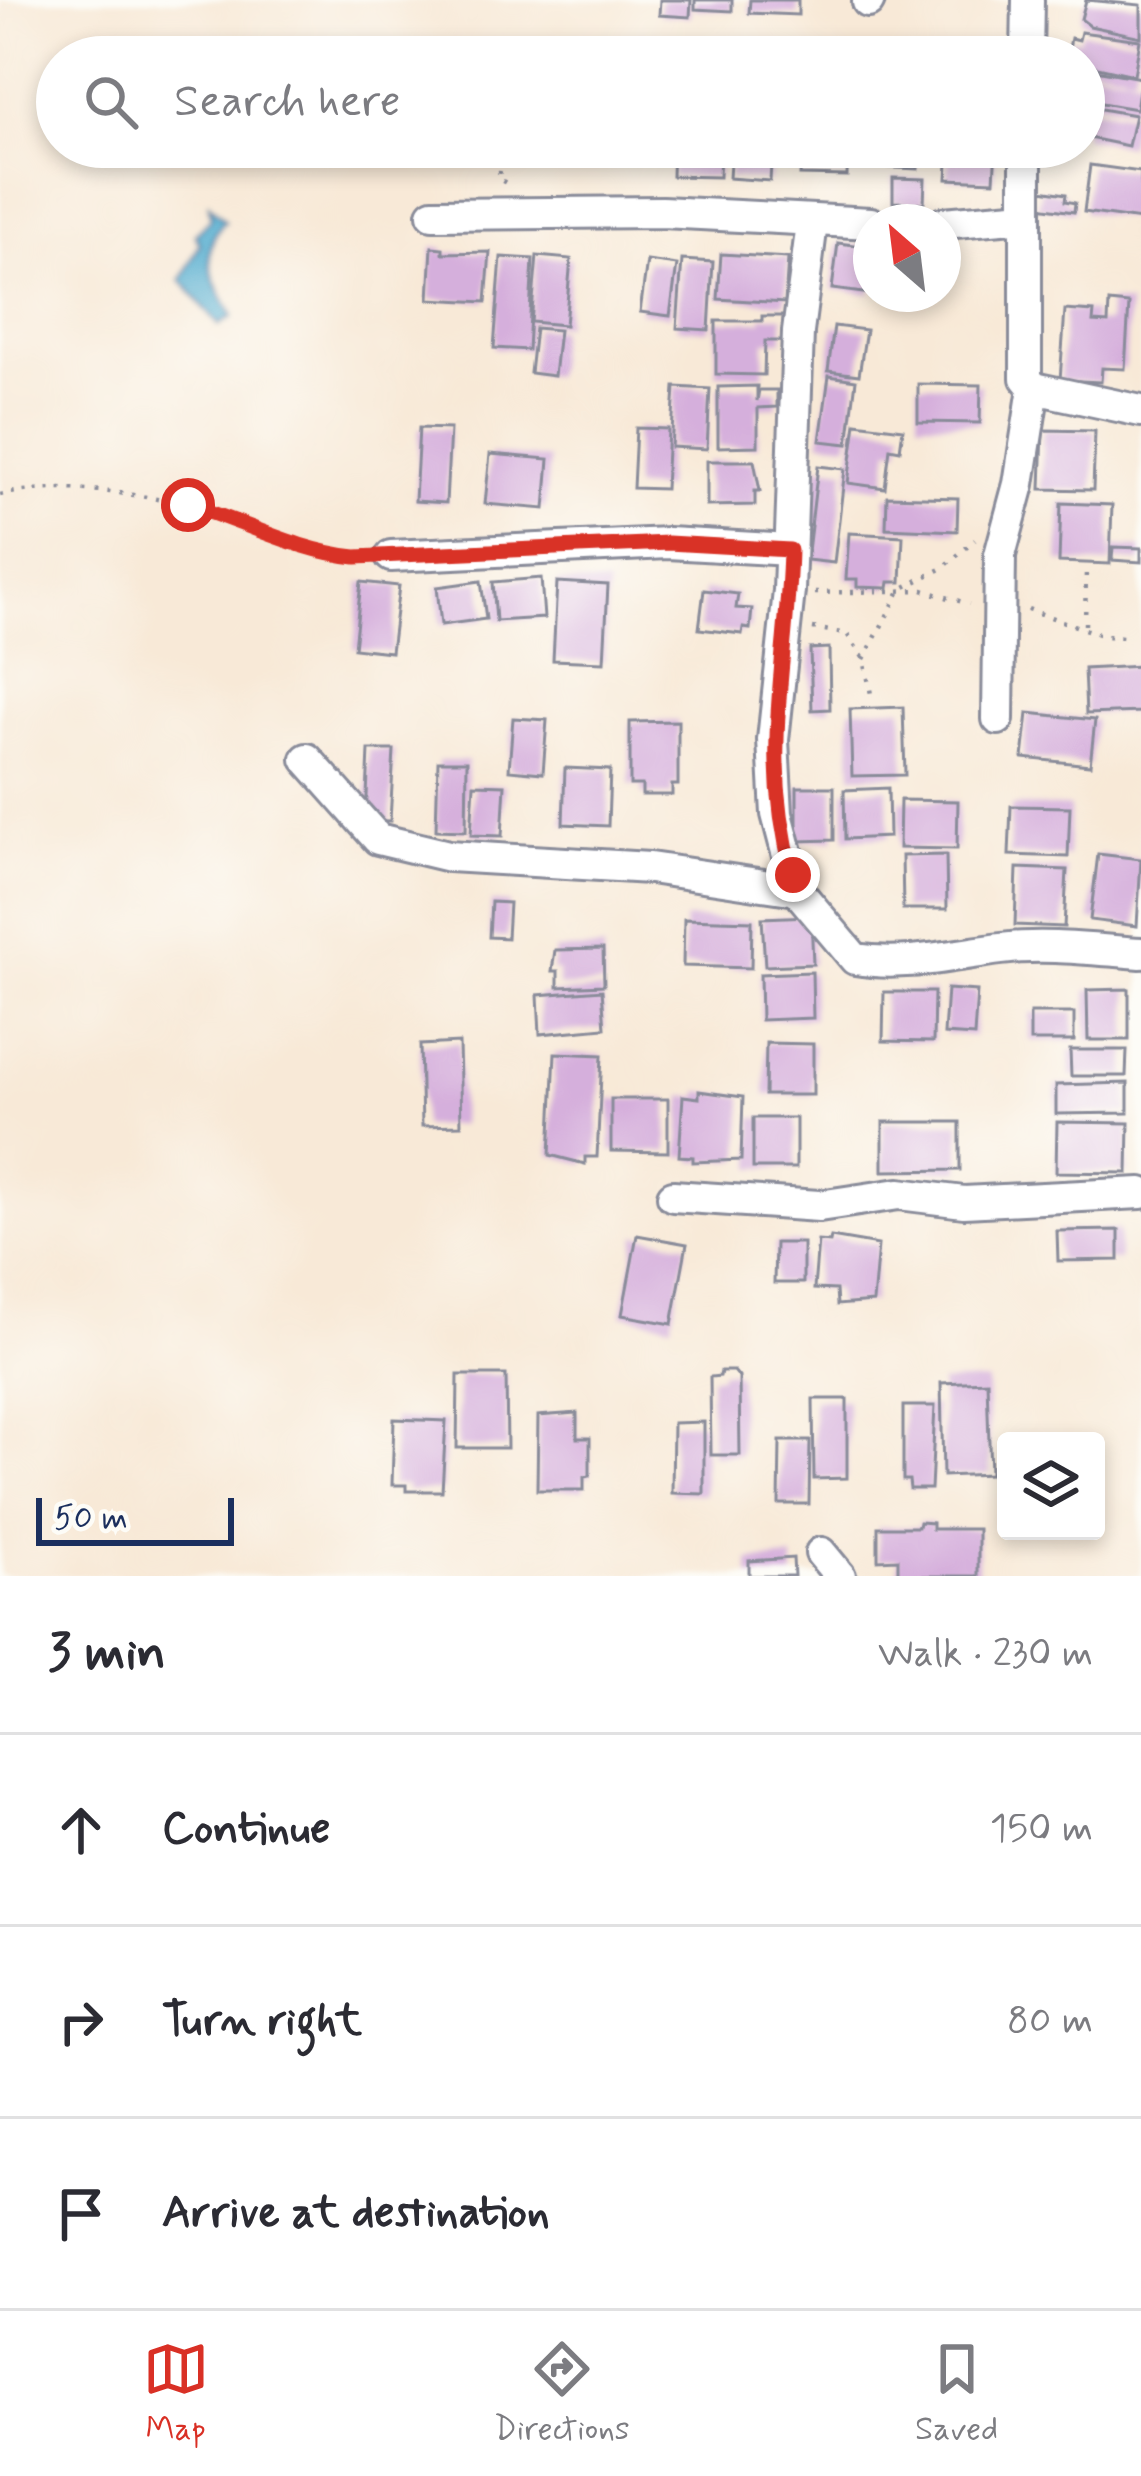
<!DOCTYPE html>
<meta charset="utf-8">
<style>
:root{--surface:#fff;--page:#f7f7f7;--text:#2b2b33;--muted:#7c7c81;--line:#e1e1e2;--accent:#d93025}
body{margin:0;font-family:Mynerve,sans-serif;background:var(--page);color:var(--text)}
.controls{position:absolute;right:36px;bottom:36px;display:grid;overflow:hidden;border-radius:12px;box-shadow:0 6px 18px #0003}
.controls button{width:108px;height:108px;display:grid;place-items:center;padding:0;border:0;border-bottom:3px solid var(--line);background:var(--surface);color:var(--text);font:60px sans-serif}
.compass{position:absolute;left:853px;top:204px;width:108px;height:108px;border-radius:50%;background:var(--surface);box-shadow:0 6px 18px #0003;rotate:332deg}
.scale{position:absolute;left:36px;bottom:30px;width:198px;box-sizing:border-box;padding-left:12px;border:6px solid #1b2f5e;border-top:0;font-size:33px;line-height:42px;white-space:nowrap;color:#1b2f5e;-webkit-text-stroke:9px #fdfcf7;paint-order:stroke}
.stop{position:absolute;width:36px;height:36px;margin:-27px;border:9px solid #d93025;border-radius:50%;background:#fff}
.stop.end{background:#d93025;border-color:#fff;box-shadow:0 3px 12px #0008}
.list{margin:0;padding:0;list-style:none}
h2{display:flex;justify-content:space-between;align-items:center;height:156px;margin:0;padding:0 48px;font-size:51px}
h2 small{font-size:39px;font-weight:400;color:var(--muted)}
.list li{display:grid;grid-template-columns:78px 1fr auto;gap:36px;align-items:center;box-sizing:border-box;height:192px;padding:0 48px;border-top:3px solid var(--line)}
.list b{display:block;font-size:45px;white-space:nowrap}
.list em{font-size:39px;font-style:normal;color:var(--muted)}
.icon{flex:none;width:66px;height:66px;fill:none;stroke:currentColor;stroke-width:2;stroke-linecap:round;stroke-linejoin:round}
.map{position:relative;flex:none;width:1141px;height:1576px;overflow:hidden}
.search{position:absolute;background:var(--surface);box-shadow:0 6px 18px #0003;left:36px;right:36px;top:36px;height:132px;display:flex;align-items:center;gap:30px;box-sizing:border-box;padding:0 42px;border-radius:66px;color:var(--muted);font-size:45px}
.sheet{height:732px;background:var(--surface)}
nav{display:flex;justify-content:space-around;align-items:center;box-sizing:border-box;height:168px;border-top:3px solid var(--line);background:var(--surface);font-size:33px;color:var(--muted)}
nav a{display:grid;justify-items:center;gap:6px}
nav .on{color:var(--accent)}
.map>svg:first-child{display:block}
.water{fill:#50aace;stroke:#366c96;stroke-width:3}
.building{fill:#d5afdc}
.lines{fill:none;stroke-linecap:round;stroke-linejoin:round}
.minor-casing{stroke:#8a8c9a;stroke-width:36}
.path{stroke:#8a8c9a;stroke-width:4.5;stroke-dasharray:3 9;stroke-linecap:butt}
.minor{stroke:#fff;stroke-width:30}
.route{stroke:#d93025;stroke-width:15}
</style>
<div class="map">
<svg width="1141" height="1576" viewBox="0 0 1141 1576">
<rect width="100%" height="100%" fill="#fdfcf7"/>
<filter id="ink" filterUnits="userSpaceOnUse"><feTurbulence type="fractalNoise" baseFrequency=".00833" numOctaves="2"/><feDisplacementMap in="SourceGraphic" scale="24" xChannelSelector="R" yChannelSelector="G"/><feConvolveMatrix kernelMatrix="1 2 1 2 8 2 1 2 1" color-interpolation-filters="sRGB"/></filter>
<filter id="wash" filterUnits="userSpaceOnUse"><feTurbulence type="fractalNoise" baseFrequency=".004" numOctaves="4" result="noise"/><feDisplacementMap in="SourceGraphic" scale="48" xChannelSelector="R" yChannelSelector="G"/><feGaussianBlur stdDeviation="2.7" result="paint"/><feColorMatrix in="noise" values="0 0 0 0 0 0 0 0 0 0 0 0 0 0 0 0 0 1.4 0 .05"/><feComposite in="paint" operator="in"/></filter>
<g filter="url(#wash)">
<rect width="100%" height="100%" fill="#f8e9d7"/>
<!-- water -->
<path class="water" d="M209,205l16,16c-29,30 -11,63 8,95l-14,9 -38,-45 19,-36 -5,-10 16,-15z"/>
<g id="blocks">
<!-- building -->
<g class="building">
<path d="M660,0h31l-1,17 -31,-2z"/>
<path d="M695,0h37v11l-37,-2z"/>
<path d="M750,0h48v15l-49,-2z"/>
<path d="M1086,0l55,5v32l-51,-11 -9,-7z"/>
<path d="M1081,32l59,8 -6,35 -50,-11v-7l-16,-4 3,-15 8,2z"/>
<path d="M1084,68l57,10 -5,31 -52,-9z"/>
<path d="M1084,106l51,9 -7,31 -44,-9z"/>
<path d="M673,147h47l-1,30 -47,-1z"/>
<path d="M731,147h41l-2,34 -41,-3z"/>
<path d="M802,147h46l-1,29 -47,-1z"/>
<path d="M877,147h42l-1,22 -42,-2z"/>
<path d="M949,147h47l-2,34 -47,-2z"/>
<path d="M1090,165l51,7v48l-57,-8z"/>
<path d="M893,178l32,1 -1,24 -31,-1z"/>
<path d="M1041,190l25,4 -1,7 10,2 -1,9 -36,-5z"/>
<path d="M838,243l33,4v47l-39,-5z"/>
<path d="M432,247l11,1v5l47,-1 -4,50 -57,-3z"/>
<path d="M721,254l67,4 -3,45 -67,-4z"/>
<path d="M537,256l34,3 -6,66 -34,-3z"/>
<path d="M501,257l32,2 -5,91 -34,-2z"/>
<path d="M682,260l31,2 -4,68 -32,-2z"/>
<path d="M647,261l30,4 -7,51 -30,-4z"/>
<path d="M1109,302l20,2 -4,65 -23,-1 -1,14 -41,-2 5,-70 29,2 -1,10 15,1z"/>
<path d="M762,316h21v25h-18l-1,34 -48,-1v-53h46z"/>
<path d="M834,326l32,4 -7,45 -31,-4z"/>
<path d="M535,328l24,2 -5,46 -24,-3z"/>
<path d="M829,376l27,4 -8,64 -28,-3z"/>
<path d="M918,384l63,1 -1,38 -62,-1z"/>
<path d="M757,386v15l2,-11h18v17l-19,1v38l-40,1v-60z"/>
<path d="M675,387l35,2 -3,60 -36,-2z"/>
<path d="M856,423l47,6 -3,21 -10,-2 -5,40 -37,-5z"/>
<path d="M419,428l31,1 -4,74 -31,-2z"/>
<path d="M636,428l32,1 -3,60 -32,-1z"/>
<path d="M1043,430l52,1 -2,59 -52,-1z"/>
<path d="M490,454l59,5 -4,50 -60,-5z"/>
<path d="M707,461h47l6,30h-5v14l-48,1z"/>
<path d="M818,466l27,3 -11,94 -27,-3z"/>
<path d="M887,496l71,2 -1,33 -71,-3z"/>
<path d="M1061,503l51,2 -2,59 -51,-2z"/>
<path d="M849,533l54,3 -2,46h-12l-1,6 -31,-1v-8h-11z"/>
<path d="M1113,547l28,1v14l-29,-2z"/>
<path d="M541,578l3,40 -48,3 -3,-39z"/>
<path d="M481,581l5,38 -45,6 -4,-38z"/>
<path d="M361,582l38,4 -8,66 -37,-4z"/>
<path d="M557,582l51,3 -4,77 -51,-2z"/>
<path d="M704,590l34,4 -2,14 16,1 -2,20 -7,-1 -1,6 -43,-5z"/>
<path d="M829,648l1,61 -18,1 -2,-61z"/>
<path d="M1141,666v46l-55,2 -2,-45z"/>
<path d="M903,707l2,68 -53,1 -2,-67z"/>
<path d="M1028,713l67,7 -5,45 -67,-7z"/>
<path d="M513,718l34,2 -4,53 -34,-3z"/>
<path d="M678,721v64h-6v10h-30v-10h-12v-63z"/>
<path d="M369,750h25l-4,71 -24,-1z"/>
<path d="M438,761h29l-1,70 -30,-1z"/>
<path d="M565,768l45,2 -2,56 -45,-2z"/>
<path d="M474,784l31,1 -3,51 -31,-1z"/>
<path d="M797,787h37v53l-37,1z"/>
<path d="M888,788l1,49 -44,2 -1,-49z"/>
<path d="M900,800l58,1 -1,48 -58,-1z"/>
<path d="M1011,806l59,1 -2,50 -59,-2z"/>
<path d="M1098,854l43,5 -4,67 -47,-6z"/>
<path d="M946,855l1,54h-44l-1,-53z"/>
<path d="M1017,868l50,2 -3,57 -49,-2z"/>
<path d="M491,902l18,1 -2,35 -18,-1z"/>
<path d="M811,916l2,48 -48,2 -3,-48z"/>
<path d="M684,919l68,2 -1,47 -68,-2z"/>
<path d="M603,949l1,36 -46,2v-16h-6l3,-21z"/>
<path d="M812,972l1,46 -52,2 -1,-46z"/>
<path d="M947,989l30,2 -3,45 -30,-2z"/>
<path d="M1129,989v51h-41l-1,-50z"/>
<path d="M602,990l3,38 -65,6 -2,-39z"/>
<path d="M884,992h50l-1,50 -50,-1z"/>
<rect x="1030" y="1013" width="44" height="28"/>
<path d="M459,1043l2,82 -39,1 -2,-81z"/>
<path d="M766,1043l47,1v51h-48z"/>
<path d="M1070,1050h57l-1,26h-55z"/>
<path d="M555,1053l47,2 -5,102h-12v7l-35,-9z"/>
<path d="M1128,1083v30l-72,1v-29z"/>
<path d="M699,1091l44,6 -2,63 -48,2v-5l-14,-1 4,-60 16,2z"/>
<path d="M611,1099h57v53l-57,-1z"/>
<rect x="753" y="1118" width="43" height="50"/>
<path d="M883,1122h77v48l-77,1z"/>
<path d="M1057,1122l72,1 -1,50 -72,-1z"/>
<path d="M1119,1230v30l-61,1 -1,-30z"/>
<path d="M637,1235l50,9 -15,80 -50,-9z"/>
<path d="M831,1237l47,8 -5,57 -36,3 -1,-15 -22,-1 4,-48 12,1z"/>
<path d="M775,1243h28v40h-29z"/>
<path d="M721,1371h13l5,6 1,78h-29l-1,-78 10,-1z"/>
<path d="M458,1375h48l1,73h-50z"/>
<path d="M987,1381l3,93 -47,2 -2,-93z"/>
<path d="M813,1399h34v79l-33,1z"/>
<path d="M903,1406h32l-4,83h-21l-1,-9h-6z"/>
<path d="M577,1413v25h13v38l-6,1v13h-47l1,-74z"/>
<path d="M394,1419l52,2 -4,70h-36v-6h-14z"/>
<path d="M704,1422v72l-32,-1 1,-70z"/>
<path d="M780,1441h30l-1,63h-30z"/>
<path d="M919,1522l13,1v6h46v47h-80v-17l-20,1v-33h40z"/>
<path d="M793,1558l1,18h-45v-15z"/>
</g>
</g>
</g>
<g filter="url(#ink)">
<use href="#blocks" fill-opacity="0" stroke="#8a8c9a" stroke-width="3"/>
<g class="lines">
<!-- minor casing -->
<g class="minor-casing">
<g id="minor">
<path d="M868,2l1,-2"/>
<path d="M1027,57l1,-57"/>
<path d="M433,214l229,-2 209,11"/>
<path d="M943,223l83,-7"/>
<path d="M1034,388l107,23"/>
<path d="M391,556l277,-13 122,7"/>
<path d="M998,719l2,-164 19,-71 15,-96 -8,-10v-231"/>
<path d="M307,759l71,80 71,17 201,12 147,22 58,69c50,8 97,-4 146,-10 45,-6 95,1 140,4"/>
<path d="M793,875l-16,-61 -4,-74 16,-149 9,-259 14,-109"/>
<path d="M673,1196l146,10 80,-12 65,8 177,-9"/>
<path d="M821,1553l19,23"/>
</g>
</g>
<!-- path -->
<g class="path">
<path d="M501,147l-2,32 9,5"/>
<path d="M0,495c73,-17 186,5 256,31 41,15 59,30 106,31"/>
<path d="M815,593l108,-3 46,14"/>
<path d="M1028,609l76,27 21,1"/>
<path d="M1085,625l1,-54"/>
<path d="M813,628l34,6 17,25 8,40"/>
<path d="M864,659l37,-70 42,-21 32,-28"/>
</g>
<!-- minor -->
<use href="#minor" class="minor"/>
</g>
</g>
<g class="lines" filter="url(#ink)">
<!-- route -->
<path class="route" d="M188,505c57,17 109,46 168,52l312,-14 122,7c-3,123 -30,199 3,325"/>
</g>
</svg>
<div class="controls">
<button><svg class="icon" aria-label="layers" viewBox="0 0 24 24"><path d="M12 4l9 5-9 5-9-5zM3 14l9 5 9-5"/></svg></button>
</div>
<svg class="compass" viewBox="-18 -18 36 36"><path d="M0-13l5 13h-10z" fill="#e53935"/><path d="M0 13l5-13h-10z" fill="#7c7c81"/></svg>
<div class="scale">50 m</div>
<div class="stop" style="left:188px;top:505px"></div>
<div class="stop end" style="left:793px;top:875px"></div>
<div class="search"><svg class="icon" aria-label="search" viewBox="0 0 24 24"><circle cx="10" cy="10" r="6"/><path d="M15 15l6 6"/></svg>Search here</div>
</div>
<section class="sheet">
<h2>3 min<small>Walk · 230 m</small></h2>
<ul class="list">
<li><svg class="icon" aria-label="ahead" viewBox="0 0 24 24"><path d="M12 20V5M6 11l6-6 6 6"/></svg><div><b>Continue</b></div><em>150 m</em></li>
<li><svg class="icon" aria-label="right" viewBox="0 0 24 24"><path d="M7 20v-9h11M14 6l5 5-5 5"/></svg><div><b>Turn right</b></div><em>80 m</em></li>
<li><svg class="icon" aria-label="arrive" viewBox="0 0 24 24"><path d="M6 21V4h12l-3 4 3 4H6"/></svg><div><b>Arrive at destination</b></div></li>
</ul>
</section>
<nav>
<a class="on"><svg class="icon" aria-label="map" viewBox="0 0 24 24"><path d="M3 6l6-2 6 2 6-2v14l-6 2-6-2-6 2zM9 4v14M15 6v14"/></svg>Map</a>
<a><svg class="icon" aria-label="directions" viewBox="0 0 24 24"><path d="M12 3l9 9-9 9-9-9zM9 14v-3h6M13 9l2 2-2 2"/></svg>Directions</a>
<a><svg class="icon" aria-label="saved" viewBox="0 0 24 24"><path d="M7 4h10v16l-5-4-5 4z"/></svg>Saved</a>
</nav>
